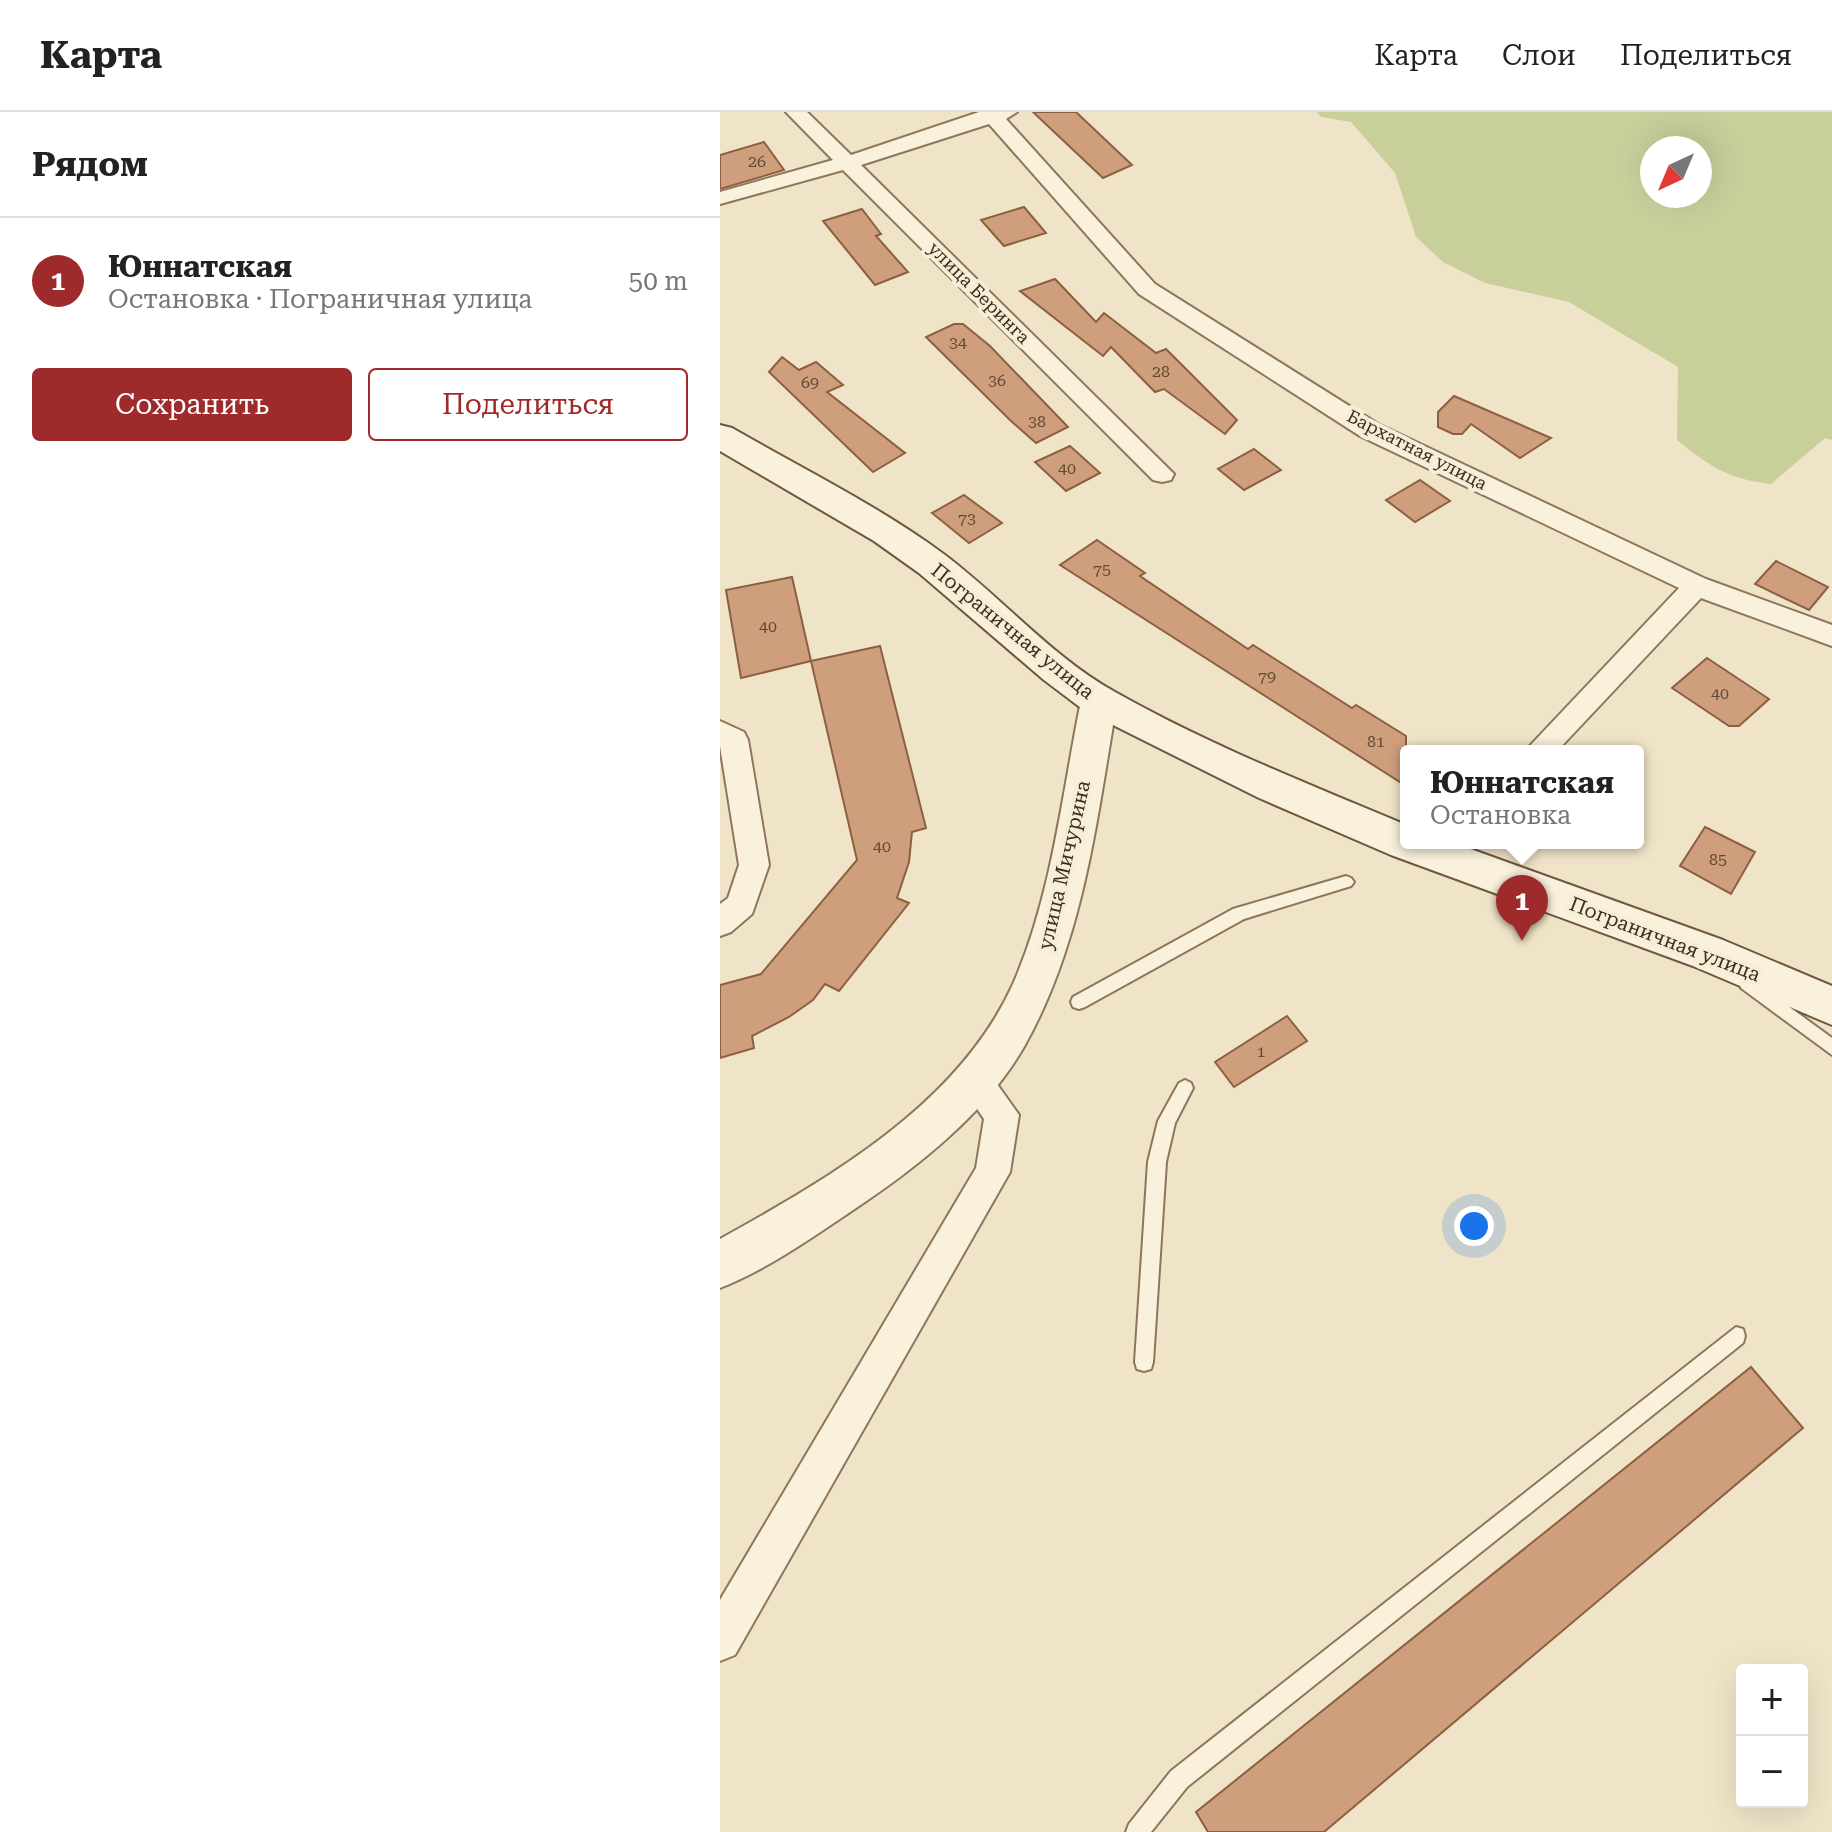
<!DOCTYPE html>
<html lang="ru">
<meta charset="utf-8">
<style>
:root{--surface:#fff;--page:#f6f6f6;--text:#222;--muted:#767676;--line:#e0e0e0;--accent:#9e2a2b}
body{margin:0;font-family:"Roboto Serif",serif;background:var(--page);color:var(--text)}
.controls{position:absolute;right:24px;bottom:24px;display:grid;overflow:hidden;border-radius:8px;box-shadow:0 8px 32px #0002}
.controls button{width:72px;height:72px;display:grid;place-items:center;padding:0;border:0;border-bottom:2px solid var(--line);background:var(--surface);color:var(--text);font:40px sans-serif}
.compass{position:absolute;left:920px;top:24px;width:72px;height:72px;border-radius:50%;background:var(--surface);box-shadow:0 8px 32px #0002;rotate:224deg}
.you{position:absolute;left:754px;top:1114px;width:28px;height:28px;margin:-20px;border:6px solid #fff;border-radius:50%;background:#1a73e8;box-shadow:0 0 0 12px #1a73e833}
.badge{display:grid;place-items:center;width:52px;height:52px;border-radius:50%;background:var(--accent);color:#fff;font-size:26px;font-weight:700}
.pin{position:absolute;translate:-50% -66px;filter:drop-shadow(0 2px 4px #0008)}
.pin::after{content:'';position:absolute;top:42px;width:28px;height:24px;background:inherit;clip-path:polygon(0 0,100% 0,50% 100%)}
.popup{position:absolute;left:680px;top:633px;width:244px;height:104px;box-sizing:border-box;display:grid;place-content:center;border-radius:8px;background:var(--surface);filter:drop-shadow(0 2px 6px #0005);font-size:26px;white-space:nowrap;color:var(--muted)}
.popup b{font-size:30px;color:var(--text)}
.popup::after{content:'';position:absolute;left:50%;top:100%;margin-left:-16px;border:16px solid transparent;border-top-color:var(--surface)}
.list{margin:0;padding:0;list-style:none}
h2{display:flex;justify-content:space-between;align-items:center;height:104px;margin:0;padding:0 32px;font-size:34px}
h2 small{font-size:26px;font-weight:400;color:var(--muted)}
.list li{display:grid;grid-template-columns:52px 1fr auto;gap:24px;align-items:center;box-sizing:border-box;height:128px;padding:0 32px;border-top:2px solid var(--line)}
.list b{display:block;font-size:30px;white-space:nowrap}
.list p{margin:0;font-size:26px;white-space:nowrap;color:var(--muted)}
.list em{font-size:26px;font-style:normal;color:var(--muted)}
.actions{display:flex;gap:16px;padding:24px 32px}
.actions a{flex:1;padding:18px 0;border:2px solid var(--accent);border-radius:8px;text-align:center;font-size:28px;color:var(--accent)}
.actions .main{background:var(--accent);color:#fff}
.map{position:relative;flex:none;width:1112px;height:1720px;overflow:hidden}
header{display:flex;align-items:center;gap:48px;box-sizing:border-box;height:112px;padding:0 40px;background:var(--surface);border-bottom:2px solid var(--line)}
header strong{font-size:38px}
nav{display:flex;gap:44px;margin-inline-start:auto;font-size:28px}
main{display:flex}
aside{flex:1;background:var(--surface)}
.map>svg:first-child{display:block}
.green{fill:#c9cf9b;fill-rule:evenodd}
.building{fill:#cf9f7d;stroke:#8d5f41;stroke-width:2}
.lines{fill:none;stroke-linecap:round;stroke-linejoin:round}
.service-casing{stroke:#8d765c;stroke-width:4}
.minor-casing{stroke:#8d765c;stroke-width:4}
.tertiary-casing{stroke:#8d765c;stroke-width:4}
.secondary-casing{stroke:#6f573f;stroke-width:4}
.service{fill:#faf1dc;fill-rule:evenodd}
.minor{fill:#faf1dc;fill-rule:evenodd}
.tertiary{fill:#faf1dc;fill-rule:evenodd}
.secondary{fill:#faf1dc;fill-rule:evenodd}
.labels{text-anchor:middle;stroke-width:8;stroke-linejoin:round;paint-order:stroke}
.number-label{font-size:16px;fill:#624a37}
.far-street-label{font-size:18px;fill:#3d2e20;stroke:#f7eed8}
.street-label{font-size:20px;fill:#3d2e20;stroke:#f7eed8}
</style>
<header>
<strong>Карта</strong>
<nav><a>Карта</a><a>Слои</a><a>Поделиться</a></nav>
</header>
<main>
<aside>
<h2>Рядом<small></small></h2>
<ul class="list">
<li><span class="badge">1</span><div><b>Юннатская</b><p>Остановка · Пограничная улица</p></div><em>50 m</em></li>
</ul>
<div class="actions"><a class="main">Сохранить</a><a>Поделиться</a></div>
</aside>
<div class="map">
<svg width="1112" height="1720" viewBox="0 0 1112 1720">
<rect width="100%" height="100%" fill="#f0e4c8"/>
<!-- green -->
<path class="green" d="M597,0h515v328l-7,-2 -54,46c-43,-5 -60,-17 -94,-44l1,-73 -109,-65 -84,-19 -42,-21 -27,-25 -21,-64 -44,-51 -30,-5zM932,36h48v48h-48z"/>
<!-- building -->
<g class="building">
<path d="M313,0h43l56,53 -29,13z"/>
<path d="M44,30l20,28 -64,19v-34z"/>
<path d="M304,95l22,26 -42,13 -23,-26z"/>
<path d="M142,97l19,25 -5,2 32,36 -33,13 -52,-64z"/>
<path d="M335,167l41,43 8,-9 52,40 10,-4 71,71 -12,14 -61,-45 -9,3 -44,-45 -8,9 -83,-65z"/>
<path d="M234,212h9l27,22 78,81 -32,16 -25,-22 -85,-84z"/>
<path d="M62,245l17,13 17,-8 27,23 -16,7 78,61 -32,19 -104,-100z"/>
<path d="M734,284l7,3 90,39 -31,20 -49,-34 -9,10h-9l-15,-7v-15z"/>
<path d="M350,334l30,27 -34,18 -31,-29z"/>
<path d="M534,337l27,21 -37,20 -26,-21z"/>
<path d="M700,368l30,21 -35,21 -29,-22z"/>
<path d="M244,383l38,28 -33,20 -37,-30z"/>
<path d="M377,428l48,33 -5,3 108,73 5,-4 99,63 4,-3 50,31v50l-346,-221z"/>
<path d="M1056,449l52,26 -19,23 -54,-26z"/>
<path d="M72,465l19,84 -70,17 -15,-88z"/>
<path d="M160,534l46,182 -14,4 -3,30 -12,36 12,5 -70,88 -14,-7 -12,16 -24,17 -37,19 2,12 -34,10v-73l41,-11 96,-114 -46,-199z"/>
<path d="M987,546l62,41 -30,27h-10l-57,-38z"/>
<path d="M985,715l50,25 -24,42 -51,-28z"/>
<path d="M567,904l20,25 -73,46 -19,-25z"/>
<path d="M1031,1255l52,61 -479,404h-116l-12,-20z"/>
</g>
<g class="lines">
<!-- service casing -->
<g class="service-casing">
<g id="service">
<path d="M626,764l5,2 3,4 -3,4 -107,33 -159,88 -6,2 -6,-2 -2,-5 2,-5 160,-88z"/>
<path d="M1027,864l85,62v17l-91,-67 -2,-5 2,-5z"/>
<path d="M465,968l6,3 2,5 -18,35 -9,39 -13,200 -2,7 -7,2 -7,-2 -2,-7 13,-200 10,-41 21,-38z"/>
<path d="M1016,1215l7,2 2,7 -2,7 -556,444 -36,45h-25l3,-8 42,-53z"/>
</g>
</g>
<!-- minor casing -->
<g class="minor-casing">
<g id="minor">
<path d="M66,0h21l44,43 128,-43h38l-11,7 149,165 223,140 328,155 126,46v21l-131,-48 -144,153h-32l154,-163 -319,-152 -221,-142 -150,-170 -128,41 313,309 -3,6 -9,2 -9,-2 -310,-310 -123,34v-12l113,-32z"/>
<path d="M0,609l24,11 4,8 21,125 -17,49 -21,18 -11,4v-32l8,-6 11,-33 -19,-119z"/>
<path d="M255,954l12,4 32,45 -9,57 -275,483 -15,6v-61l256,-432 8,-49 -26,-38 5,-11z"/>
</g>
</g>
<!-- tertiary casing -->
<g class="tertiary-casing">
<path id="tertiary" d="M379,575l13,4 5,10c-20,117 -33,238 -92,344 -38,67 -106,121 -169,163 -43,29 -88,61 -136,80v-49c110,-61 239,-135 293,-255 39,-88 49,-190 68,-283l5,-10z"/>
</g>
<!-- secondary casing -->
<g class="secondary-casing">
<path id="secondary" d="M0,313l12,3c71,41 147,78 213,127 57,43 107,102 170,137 92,52 193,92 291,133v18h48l269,97 109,46v39l-139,-59 -302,-111 -132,-57 -174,-87 -41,-31 -125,-107 -45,-32 -154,-90z"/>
</g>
<!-- service -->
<use href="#service" class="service"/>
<!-- minor -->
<use href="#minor" class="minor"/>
<!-- tertiary -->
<use href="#tertiary" class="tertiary"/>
<!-- secondary -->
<use href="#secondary" class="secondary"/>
</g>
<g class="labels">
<!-- number labels -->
<g class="number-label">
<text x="37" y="55">26</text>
<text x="238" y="236">34</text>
<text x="441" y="265">28</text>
<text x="277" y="274">36</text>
<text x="90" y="276">69</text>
<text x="317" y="315">38</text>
<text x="347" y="362">40</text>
<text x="247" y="412">73</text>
<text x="382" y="463">75</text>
<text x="48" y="520">40</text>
<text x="547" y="570">79</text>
<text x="1000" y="587">40</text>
<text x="656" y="635">81</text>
<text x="162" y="740">40</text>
<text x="998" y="753">85</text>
<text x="541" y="945">1</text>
</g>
<!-- far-street labels -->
<g class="far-street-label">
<text transform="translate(259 181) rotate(45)" y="6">улица Беринга</text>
<text transform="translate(697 338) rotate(27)" y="6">Бархатная улица</text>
</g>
<!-- street labels -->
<g class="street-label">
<text transform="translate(293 519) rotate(39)" y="7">Пограничная улица</text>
<text transform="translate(344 753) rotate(-77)" y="7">улица Мичурина</text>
<text transform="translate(945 827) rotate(21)" y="7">Пограничная улица</text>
</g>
</g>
</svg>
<div class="controls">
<button>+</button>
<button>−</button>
</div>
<svg class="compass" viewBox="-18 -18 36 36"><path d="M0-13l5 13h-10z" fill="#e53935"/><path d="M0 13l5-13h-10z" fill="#767676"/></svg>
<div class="you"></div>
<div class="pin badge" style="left:802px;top:829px">1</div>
<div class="popup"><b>Юннатская</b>Остановка</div>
</div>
</main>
